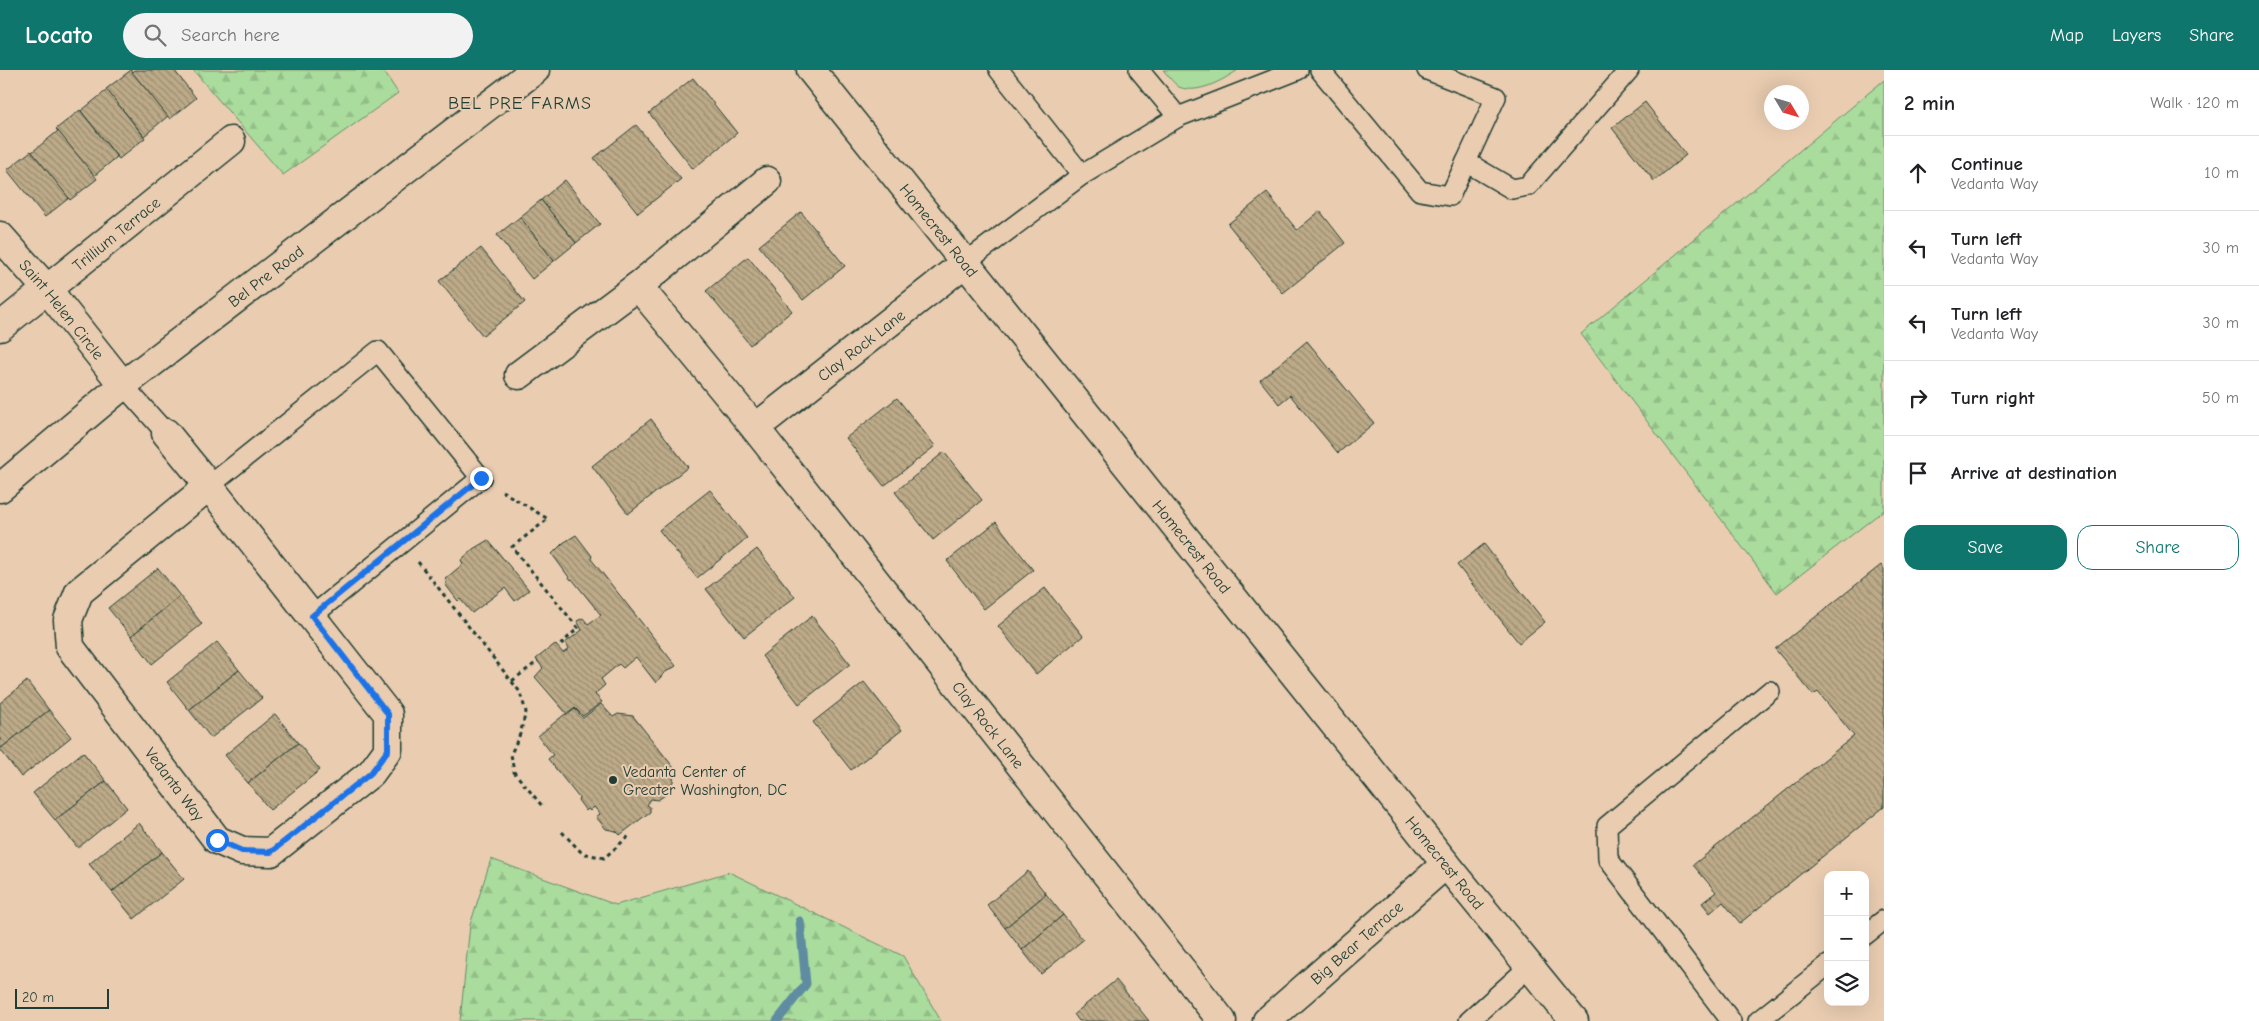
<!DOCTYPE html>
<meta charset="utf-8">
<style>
:root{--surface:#fff;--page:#f2f2f2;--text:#202124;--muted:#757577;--line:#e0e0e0;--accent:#0f766e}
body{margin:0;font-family:"Comic Neue",sans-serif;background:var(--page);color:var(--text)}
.controls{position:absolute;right:15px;bottom:15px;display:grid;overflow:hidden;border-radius:10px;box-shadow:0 5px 20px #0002}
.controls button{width:45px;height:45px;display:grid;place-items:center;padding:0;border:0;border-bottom:1px solid var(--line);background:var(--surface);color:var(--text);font:25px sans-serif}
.compass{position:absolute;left:1764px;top:15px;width:45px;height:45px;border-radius:50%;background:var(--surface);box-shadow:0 5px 20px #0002;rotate:128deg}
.scale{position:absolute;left:15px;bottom:12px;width:94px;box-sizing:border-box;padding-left:5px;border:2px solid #1f3d34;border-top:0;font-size:14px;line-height:18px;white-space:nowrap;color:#1f3d34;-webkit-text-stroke:4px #eacdb1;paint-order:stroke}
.stop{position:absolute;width:15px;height:15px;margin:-11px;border:4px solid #1a73e8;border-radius:50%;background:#fff}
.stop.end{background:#1a73e8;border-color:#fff;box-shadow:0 1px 5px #0008}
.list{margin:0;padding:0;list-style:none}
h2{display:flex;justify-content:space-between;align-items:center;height:65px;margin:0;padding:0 20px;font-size:21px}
h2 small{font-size:16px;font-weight:400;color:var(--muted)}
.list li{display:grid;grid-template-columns:32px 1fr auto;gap:15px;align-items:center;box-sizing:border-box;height:75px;padding:0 20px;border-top:1px solid var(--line)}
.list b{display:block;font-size:19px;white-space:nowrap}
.list p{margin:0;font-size:16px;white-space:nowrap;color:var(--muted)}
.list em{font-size:16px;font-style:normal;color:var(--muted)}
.actions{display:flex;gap:10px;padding:15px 20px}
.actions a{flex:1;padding:11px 0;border:1px solid var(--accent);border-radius:15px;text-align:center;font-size:18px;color:var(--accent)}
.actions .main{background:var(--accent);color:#fff}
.icon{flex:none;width:28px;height:28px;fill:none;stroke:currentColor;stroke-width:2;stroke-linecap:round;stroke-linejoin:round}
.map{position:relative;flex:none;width:1884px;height:951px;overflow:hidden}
header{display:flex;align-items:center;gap:30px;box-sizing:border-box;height:70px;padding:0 25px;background:var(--accent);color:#fff}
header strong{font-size:24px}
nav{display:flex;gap:28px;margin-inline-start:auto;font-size:18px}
.search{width:350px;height:45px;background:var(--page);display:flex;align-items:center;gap:12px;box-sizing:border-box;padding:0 18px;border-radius:28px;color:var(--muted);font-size:19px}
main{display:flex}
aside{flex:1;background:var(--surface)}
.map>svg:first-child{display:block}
.grass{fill:#aadc9d;stroke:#648c68}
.forest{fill:url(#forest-firs);stroke:#648c68}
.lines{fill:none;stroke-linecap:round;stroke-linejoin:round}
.stream{stroke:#5f8ca0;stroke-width:9}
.building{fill:url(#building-back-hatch);stroke:#1f3d34}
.service-casing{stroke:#1f3d34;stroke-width:22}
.minor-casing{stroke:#1f3d34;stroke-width:31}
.tertiary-casing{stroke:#1f3d34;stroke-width:31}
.secondary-casing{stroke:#1f3d34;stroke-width:31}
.path{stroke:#1f3d34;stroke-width:3;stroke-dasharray:4 4;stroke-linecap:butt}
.service{stroke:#eacdb1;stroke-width:19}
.minor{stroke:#eacdb1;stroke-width:28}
.tertiary{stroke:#eacdb1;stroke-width:28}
.secondary{stroke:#eacdb1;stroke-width:28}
.route{stroke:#1a73e8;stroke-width:6}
.poi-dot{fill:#1f3d34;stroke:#eacdb1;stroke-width:2}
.labels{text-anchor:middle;stroke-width:4;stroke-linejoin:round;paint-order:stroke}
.street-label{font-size:16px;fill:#1f3d34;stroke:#eacdb1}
.poi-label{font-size:16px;fill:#1f3d34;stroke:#eacdb1;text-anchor:start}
.neighbourhood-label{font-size:18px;letter-spacing:1px;fill:#1f3d34;stroke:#eacdb1}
</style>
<header>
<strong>Locato</strong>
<div class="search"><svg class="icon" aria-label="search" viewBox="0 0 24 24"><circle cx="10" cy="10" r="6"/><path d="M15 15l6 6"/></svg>Search here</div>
<nav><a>Map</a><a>Layers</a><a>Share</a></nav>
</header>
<main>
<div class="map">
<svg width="1884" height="951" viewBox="0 0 1884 951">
<defs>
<pattern id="forest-firs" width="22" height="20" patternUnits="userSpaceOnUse" patternTransform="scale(1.25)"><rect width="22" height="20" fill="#aadc9d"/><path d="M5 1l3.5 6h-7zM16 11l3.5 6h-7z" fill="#92be88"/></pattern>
<pattern id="building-back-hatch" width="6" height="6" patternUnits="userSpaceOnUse" patternTransform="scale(1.25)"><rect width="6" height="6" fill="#bdaa88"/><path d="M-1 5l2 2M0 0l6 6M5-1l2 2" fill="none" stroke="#998c70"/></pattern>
</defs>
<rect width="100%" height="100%" fill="#eacdb1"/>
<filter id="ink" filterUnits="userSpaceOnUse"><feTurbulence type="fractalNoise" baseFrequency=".02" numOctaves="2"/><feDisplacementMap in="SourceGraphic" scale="10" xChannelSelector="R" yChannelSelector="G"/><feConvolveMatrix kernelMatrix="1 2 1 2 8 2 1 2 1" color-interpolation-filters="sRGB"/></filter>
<g filter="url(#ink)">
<!-- grass -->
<path class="grass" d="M1163,0h75c-15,10 -40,25 -59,17 -5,-3 -11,-12 -16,-17z"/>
<!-- forest -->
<g class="forest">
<path d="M193,0h190l15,23 -115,82z"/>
<path d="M1884,10v430l-107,83 -196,-259z"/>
<path d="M491,789l125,46 113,-33 174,84 38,65h-481l10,-96z"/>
</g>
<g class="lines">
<!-- stream -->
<path class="stream" d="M777,951l29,-37 -6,-63"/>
</g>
<!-- building -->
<g class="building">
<path d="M131,0l37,46 -24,20 -38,-47z"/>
<path d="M134,0h40l22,28 -26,21 -38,-47z"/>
<path d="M693,8l44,55 -44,36 -44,-56z"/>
<path d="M107,20l38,48 -26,21 -38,-48z"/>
<path d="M1645,32l41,53 -32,26 -42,-53z"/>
<path d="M80,40l37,47 -23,19 -38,-47z"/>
<path d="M636,55l45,54 -43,34 -44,-55z"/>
<path d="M58,61l39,48 -27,21 -38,-48z"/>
<path d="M31,81l38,47 -24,19 -38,-47z"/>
<path d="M565,110l35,44 -24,19 -35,-43z"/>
<path d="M1267,123l30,37 23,-19 25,32 -62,50 -55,-69z"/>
<path d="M541,130l35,43 -22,18 -34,-44z"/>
<path d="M801,142l44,54 -42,34 -44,-54z"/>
<path d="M520,147l34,44 -22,18 -35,-44z"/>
<path d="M481,178l44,54 -42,34 -44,-55z"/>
<path d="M748,187l44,54 -42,34 -44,-54z"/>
<path d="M1307,271l67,82 -36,30 -48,-58 -11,9 -19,-24z"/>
<path d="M897,328l38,48 -51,40 -38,-48z"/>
<path d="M651,349l37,48 -60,47 -36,-48z"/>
<path d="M944,382l38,48 -49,40 -38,-48z"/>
<path d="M710,420l37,48 -50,40 -38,-48z"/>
<path d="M996,452l37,48 -49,39 -37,-48z"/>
<path d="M576,465l16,21 -1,3 85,107 -12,7 -8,10 -20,-26 -13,11 -4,-4 -18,15 4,6 -10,9 7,8 -19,14 -8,-8 -8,6 -32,-37 8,-9 -7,-9 19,-15 8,9 6,-4 -4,-6 17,-13 -5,-9 6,-3 5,6 13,-9 -29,-36 -1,1 -19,-26 11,-11z"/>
<path d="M488,470l41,50 -14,11 -10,-13 -33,25 -12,-14 -2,2 -13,-17 2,-2 -2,-3 18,-15 -2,-4 12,-11z"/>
<path d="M1484,474l61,78 -26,21 -62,-78z"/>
<path d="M757,479l38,48 -51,40 -38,-48z"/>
<path d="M1881,495l3,4v238l-144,116 -17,-21 -13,11 -8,-10 14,-11 -23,-27 161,-129 -36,-44 -5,3 -38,-46z"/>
<path d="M158,498l22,28 -49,40 -23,-28z"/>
<path d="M1045,518l38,48 -47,38 -38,-48z"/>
<path d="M180,526l22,28 -50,40 -21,-28z"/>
<path d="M812,546l38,48 -51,40 -37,-48z"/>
<path d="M217,572l22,28 -50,40 -22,-28z"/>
<path d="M239,600l23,28 -51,40 -22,-28z"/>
<path d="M27,611l22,29 -49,39v-46z"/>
<path d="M864,612l38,48 -51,40 -38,-48z"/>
<path d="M601,634l12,13 5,-3 15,2 41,52 -1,14 -5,4 -3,9 -7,5 -7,-1 -4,6 3,2v5l-30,23 -4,-4 -10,-2 -10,-12 4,-3 -6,-7 -4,4 -2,-2 -2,2 -8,-11 1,-2 -31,-39 5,-4 -15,-19 27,-22 2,1 8,-6 8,9z"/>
<path d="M49,640l22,27 -50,40 -21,-28z"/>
<path d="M275,644l23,29 -50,40 -23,-28z"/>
<path d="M298,673l22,27 -50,40 -22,-27z"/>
<path d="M83,682l23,29 -51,39 -22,-27z"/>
<path d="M106,711l21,27 -49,40 -23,-28z"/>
<path d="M139,753l23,29 -50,40 -23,-28z"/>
<path d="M162,782l22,27 -50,40 -22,-27z"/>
<path d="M1028,801l18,23 -41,34 -18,-23z"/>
<path d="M1046,824l17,21 -41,35 -17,-22z"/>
<path d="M1063,845l20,25 -42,34 -19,-24z"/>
<path d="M1116,910l33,41h-70l-5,-7z"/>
</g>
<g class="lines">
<!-- service casing -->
<g class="service-casing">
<g id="service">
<path d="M999,0l83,105"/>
<path d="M1139,0l39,47"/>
<path d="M1320,0l100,121 30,5 16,-34"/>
<path d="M1427,0l69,27 -30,65 46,27 16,-3 101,-116"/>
<path d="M966,192l116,-87 96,-58 120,-47"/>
<path d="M123,315l43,48"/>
<path d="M209,416l169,-135 103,127 -169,138"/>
<path d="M1865,865l19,-15"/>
<path d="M1469,951l61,-55"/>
<path d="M1731,951l-123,-162 -1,-33 163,-135"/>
<path d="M1758,951l70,-56"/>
</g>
</g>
<!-- minor casing -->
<g class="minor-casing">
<g id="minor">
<path id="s1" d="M0,166l47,53 76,96"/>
<path id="s2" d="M966,192l-211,166 467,593"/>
<path id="s3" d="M0,257l231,-186"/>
<path d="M519,305l119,-89"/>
<path d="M755,358l-117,-142 129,-105"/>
<path d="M166,363l43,53"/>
<path d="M209,416l179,228v36l-17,23 -100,79 -29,-1 -25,-11 -147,-193 -2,-27 11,-28z"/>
<path id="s4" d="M1267,951l179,-157"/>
</g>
</g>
<!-- tertiary casing -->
<g class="tertiary-casing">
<g id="tertiary">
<path id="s5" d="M811,0l635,794 128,157"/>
</g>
</g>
<!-- secondary casing -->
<g class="secondary-casing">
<g id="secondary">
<path id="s6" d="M0,418l123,-103 412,-315"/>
</g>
</g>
<!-- path -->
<g class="path">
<path d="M502,421l46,28 -36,28 66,81 -20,19"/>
<path d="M418,492l102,130 6,20 -6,22 -9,20 3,18 29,35"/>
<path d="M512,611l26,-20"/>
<path d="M562,762l20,21 22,5 25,-22"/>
</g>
<!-- service -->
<use href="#service" class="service"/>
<!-- minor -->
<use href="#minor" class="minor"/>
<!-- tertiary -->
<use href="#tertiary" class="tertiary"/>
<!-- secondary -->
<use href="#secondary" class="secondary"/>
</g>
</g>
<g class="lines" filter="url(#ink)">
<!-- route -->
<path class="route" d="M217,770l25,11 29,1 100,-79 17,-23v-36l-76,-98 169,-138"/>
</g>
<!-- markers -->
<circle class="poi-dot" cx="613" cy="710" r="5"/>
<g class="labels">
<!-- street labels -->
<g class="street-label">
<text dy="6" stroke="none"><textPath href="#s5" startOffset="205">Homecrest Road</textPath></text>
<text dy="6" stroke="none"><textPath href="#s3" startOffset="149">Trillium Terrace</textPath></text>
<text dy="6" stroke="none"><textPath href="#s6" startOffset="340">Bel Pre Road</textPath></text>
<text dy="6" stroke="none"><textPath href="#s1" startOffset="96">Saint Helen Circle</textPath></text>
<text transform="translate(861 275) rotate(-38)" y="6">Clay Rock Lane</text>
<text dy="6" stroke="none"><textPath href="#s5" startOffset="610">Homecrest Road</textPath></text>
<text dy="6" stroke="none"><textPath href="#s2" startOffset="646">Clay Rock Lane</textPath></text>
<text transform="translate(175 714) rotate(53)" y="6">Vedanta Way</text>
<text dy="6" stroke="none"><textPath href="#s5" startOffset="1015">Homecrest Road</textPath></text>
<text dy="6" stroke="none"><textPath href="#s4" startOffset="119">Big Bear Terrace</textPath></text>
</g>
<!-- poi labels -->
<g class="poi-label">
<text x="623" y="707">Vedanta Center of<tspan x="623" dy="18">Greater Washington, DC</tspan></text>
</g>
<!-- neighbourhood labels -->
<g class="neighbourhood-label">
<text x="520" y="39">BEL PRE FARMS</text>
</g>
</g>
</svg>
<div class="controls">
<button>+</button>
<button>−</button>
<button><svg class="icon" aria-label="layers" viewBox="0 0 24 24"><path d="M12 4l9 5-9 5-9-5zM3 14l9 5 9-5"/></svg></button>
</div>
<svg class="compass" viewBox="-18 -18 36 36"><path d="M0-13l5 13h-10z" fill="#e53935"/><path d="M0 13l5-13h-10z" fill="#757577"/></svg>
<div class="scale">20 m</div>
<div class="stop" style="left:217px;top:770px"></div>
<div class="stop end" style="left:481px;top:408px"></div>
</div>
<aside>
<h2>2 min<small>Walk · 120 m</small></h2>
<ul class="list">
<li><svg class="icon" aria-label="ahead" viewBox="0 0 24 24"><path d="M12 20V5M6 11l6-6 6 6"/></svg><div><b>Continue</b><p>Vedanta Way</p></div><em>10 m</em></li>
<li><svg class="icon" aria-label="left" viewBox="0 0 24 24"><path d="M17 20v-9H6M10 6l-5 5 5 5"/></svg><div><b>Turn left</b><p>Vedanta Way</p></div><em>30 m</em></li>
<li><svg class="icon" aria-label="left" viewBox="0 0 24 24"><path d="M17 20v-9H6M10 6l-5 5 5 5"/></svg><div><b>Turn left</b><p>Vedanta Way</p></div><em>30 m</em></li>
<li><svg class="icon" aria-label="right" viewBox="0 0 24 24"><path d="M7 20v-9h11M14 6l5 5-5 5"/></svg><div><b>Turn right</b></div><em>50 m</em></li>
<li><svg class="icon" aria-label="arrive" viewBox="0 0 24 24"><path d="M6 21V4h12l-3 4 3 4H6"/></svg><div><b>Arrive at destination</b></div></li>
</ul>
<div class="actions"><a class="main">Save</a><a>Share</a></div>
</aside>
</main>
